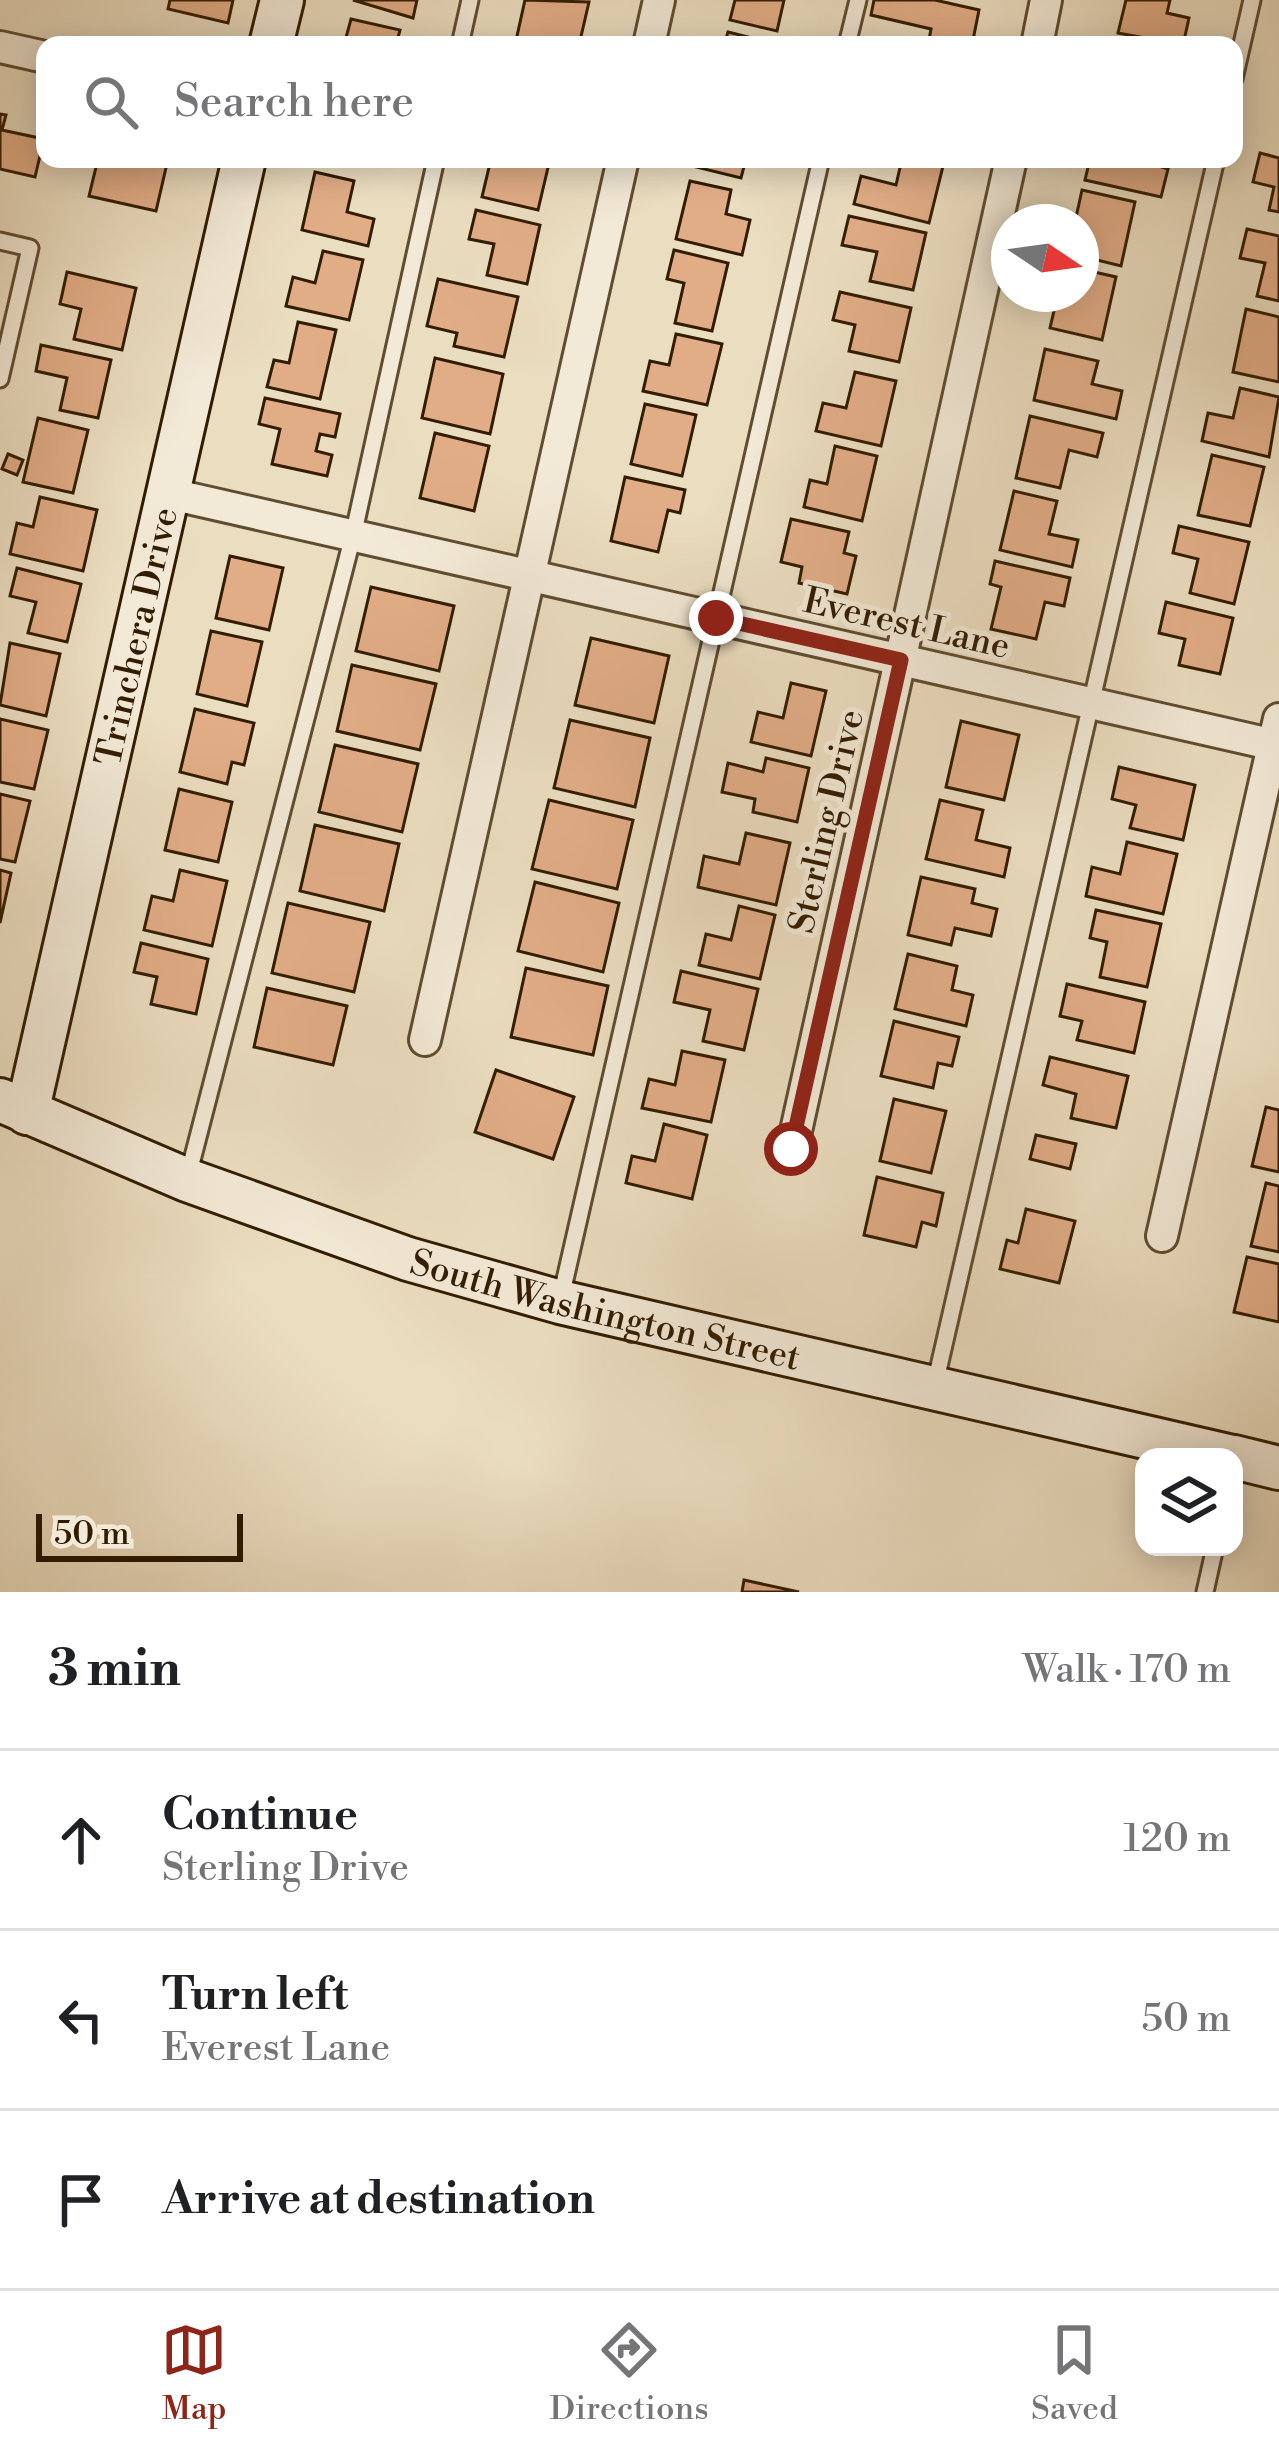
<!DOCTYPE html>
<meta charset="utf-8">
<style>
:root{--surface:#fff;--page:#f2f2f2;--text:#202124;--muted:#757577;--line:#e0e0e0;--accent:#8f2418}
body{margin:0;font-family:"Libre Bodoni",serif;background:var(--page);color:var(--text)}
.controls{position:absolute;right:36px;bottom:36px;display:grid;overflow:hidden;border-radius:24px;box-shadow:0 6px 30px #0003}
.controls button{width:108px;height:108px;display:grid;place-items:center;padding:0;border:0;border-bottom:3px solid var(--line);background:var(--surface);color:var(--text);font:60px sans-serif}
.compass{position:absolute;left:991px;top:204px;width:108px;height:108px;border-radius:50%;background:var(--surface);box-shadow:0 6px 30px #0003;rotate:103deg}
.scale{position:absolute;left:36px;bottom:30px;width:207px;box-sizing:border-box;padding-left:12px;border:6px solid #321c00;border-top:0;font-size:33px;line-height:42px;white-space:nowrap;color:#321c00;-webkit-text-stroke:9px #f2e9d6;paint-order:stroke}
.stop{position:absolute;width:36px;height:36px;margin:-27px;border:9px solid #8f2418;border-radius:50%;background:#fff}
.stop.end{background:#8f2418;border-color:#fff;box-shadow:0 3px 12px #0008}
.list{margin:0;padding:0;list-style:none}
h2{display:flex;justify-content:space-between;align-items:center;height:156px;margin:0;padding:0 48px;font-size:51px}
h2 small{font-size:39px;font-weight:400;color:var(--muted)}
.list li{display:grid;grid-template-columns:78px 1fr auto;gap:36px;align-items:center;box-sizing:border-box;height:180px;padding:0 48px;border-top:3px solid var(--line)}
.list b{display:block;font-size:45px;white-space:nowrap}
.list p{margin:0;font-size:39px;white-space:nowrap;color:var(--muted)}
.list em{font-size:39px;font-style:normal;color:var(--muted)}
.icon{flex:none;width:66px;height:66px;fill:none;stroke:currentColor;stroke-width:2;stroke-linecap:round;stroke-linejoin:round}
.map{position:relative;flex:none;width:1279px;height:1592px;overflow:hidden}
.search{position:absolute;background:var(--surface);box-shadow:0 6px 30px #0003;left:36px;right:36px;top:36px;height:132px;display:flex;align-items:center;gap:30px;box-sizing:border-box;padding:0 42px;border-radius:24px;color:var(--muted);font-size:45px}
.sheet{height:696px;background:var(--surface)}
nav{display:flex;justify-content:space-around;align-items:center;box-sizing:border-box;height:168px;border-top:3px solid var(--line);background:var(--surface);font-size:33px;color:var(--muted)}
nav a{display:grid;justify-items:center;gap:6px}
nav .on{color:var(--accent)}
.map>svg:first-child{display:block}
.building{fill:#e1ad87;stroke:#321c00;stroke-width:3}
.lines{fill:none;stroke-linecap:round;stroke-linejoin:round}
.lane-casing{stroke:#604c30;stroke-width:21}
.street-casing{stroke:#604c30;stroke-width:36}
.secondary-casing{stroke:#321c00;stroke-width:48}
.lane{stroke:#f2e9d6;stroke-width:15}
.street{stroke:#f2e9d6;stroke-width:30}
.secondary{stroke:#f2e9d6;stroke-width:42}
.route{stroke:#8f2418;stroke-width:15}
.labels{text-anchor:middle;stroke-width:10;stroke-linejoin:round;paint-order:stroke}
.street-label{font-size:36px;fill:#321c00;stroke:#f2e9d6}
</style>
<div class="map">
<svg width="1279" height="1592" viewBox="0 0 1279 1592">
<rect width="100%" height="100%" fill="#ebddc0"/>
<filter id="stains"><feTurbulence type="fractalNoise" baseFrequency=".00167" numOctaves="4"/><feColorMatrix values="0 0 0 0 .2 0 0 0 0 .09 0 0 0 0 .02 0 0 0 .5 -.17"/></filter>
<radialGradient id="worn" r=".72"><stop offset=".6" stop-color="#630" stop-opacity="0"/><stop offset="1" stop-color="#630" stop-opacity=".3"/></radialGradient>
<!-- building -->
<g class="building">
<path d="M170,0h63l-5,23 -60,-14z"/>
<path d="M353,0h64l-4,18z"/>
<path d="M525,0l64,2 -10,43h-64z"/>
<path d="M735,0h49l-7,31 -47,-11z"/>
<path d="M874,0h61l44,10 -7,35h-44l3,-16 -60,-14z"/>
<path d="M1126,0h44l-3,13 22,5 -6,27 -65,-12z"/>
<path d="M351,19l49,11 -4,15h-52z"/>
<path d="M728,32l52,13h-56z"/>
<path d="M0,114l6,1 -4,15 42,9 -9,38 -35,-8z"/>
<path d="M1260,153l19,5v54l-10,-2 5,-23 -21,-5z"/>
<path d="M98,159h70l-12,52 -67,-15z"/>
<path d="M491,159h59l-12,51 -56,-13z"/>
<path d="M698,159h48l-5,19 -45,-11z"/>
<path d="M902,159l42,3 -15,61 -75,-19 7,-28 35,9z"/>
<path d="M1090,159h48l30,10 -7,28 -76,-17z"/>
<path d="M315,172l39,9 -7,31 27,7 -6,27 -66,-16z"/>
<path d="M690,181l41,9 -5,24 24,6 -8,35 -66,-16z"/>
<path d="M1082,190l53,12 -14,64 -40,-10v-34h-6z"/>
<path d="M476,210l64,15 -13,59 -40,-9 7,-31 -25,-5z"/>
<path d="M849,216l77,17 -13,57 -43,-9 7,-29 -35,-7z"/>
<path d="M1247,229l32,7v65l-22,-5 8,-33 -25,-5z"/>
<path d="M674,250l54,13 -16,68 -37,-8 9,-40 -17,-4z"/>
<path d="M323,251l40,9 -14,60 -63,-14 7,-29 22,6z"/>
<path d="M1081,269l35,8 -14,63 -52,-12 8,-34h23z"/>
<path d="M67,272l69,16 -14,62 -48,-11 7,-30 -21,-5z"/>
<path d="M438,279l80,18 -14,60 -50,-11 3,-13 -30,-7z"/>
<path d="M840,292l71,16 -12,54 -50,-11 6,-26 -22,-5z"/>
<path d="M1246,309l33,8v65l-46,-10z"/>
<path d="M298,322l38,8 -16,69 -53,-12 7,-27 15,3z"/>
<path d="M676,334l46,10 -15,61 -64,-14 7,-30 19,4z"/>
<path d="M41,345l70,15 -13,58 -38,-8 7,-32 -31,-7z"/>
<path d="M1045,349l53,12 -6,23 30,7 -6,28 -82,-19z"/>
<path d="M435,358l68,16 -13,60 -68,-16z"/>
<path d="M855,372l41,9 -15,65 -65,-15 7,-28 23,5z"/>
<path d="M1240,388l39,9 -10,60 -67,-16 6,-28 25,5z"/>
<path d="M265,398l75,16 -5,23 -15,-3 -4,17 16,4 -5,21 -55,-12 8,-35 -21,-5z"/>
<path d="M645,404l51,11 -14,61 -51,-12z"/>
<path d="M1030,416l73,17 -6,24 -28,-7 -9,38 -44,-10z"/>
<path d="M38,418l50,12 -15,63 -50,-11z"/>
<path d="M435,433l54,13 -15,65 -54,-13z"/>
<path d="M835,446l42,10 -15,65 -58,-14 6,-27 17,4z"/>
<path d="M8,454l15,6 -6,15 -15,-6z"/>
<path d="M1212,455l52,12 -14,59 -52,-11z"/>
<path d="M625,477l60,13 -5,23 -12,-3 -10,42 -47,-11z"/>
<path d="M1014,491l43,10 -8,33 29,6 -6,27 -72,-17z"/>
<path d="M40,497l57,13 -14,61 -73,-17 7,-31 16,4z"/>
<path d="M791,519l58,13 -5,21 12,3 -9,38 -48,-11 3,-16 -21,-5z"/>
<path d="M1179,526l70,16 -15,62 -44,-11 8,-34 -25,-6z"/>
<path d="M230,556l53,12 -14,62 -53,-12z"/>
<path d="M995,561l75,17 -6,28 -19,-4 -9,37 -45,-10 10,-42 -11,-3z"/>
<path d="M17,568l64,16 -14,58 -39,-9 8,-31 -26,-6z"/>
<path d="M371,587l83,19 -15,65 -83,-20z"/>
<path d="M1166,602l67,16 -13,56 -41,-9 6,-26 -26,-6z"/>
<path d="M211,631l51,11 -15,64 -50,-12z"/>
<path d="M591,638l78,18 -15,67 -79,-18z"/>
<path d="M10,643l50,11 -14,62 -46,-11z"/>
<path d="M352,665l84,19 -16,66 -83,-19z"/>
<path d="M791,683l35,8 -15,65 -60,-14 7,-30 25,6z"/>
<path d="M195,709l59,14 -10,42 -12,-3 -5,22 -47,-12z"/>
<path d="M0,719l48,11 -14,59 -34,-7z"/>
<path d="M570,720l80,18 -15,69 -81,-19z"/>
<path d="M961,721l58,14 -15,65 -58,-13z"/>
<path d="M335,745l83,19 -16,68 -83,-20z"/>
<path d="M766,758l43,10 -12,54 -44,-10 2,-13 -33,-7 6,-29 35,9z"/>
<path d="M1119,767l76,18 -12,55 -53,-12 6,-23 -24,-6z"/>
<path d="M179,789l53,13 -14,60 -53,-12z"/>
<path d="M0,794l30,7 -15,61 -15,-3z"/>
<path d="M549,800l84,20 -16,69 -85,-20z"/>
<path d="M940,800l43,10 -7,30 34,8 -6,29 -78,-18z"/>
<path d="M315,825l84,19 -15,67 -84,-20z"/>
<path d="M746,833l44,10 -14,62 -78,-18 6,-31 35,8z"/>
<path d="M1127,842l50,12 -14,60 -77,-18 6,-29 28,7z"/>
<path d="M0,870l11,3 -11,50z"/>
<path d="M180,870l47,11 -15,65 -68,-16 8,-34 21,5z"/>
<path d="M921,877l54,12 -3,14 25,6 -6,27 -36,-8 -4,17 -43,-10z"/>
<path d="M535,882l84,21 -16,69 -85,-21z"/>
<path d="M288,903l82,19 -16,70 -82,-19z"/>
<path d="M739,906l36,9 -15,64 -61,-14 7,-31 25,6z"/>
<path d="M1096,910l65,14 -14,63 -47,-10 7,-35 -17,-4z"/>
<path d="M141,943l67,16 -12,55 -45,-10 6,-27 -23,-5z"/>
<path d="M908,954l49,12 -5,24 21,5 -7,31 -71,-17z"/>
<path d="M526,968l82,18 -15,69 -82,-18z"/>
<path d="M681,971l77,18 -14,61 -41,-9 7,-31 -36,-8z"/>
<path d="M1067,984l78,18 -11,51 -57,-13 5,-19 -22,-5z"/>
<path d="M267,988l80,18 -14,59 -79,-18z"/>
<path d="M894,1021l65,16 -7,29 -14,-3 -5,25 -52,-12z"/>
<path d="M682,1051l43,9 -14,62 -69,-14 7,-29 26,6z"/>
<path d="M1050,1057l78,19 -12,52 -45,-10 5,-24 -33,-9z"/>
<path d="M496,1070l78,27 -21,62 -78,-27z"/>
<path d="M894,1099l52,12 -15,62 -51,-12z"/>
<path d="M1266,1107l13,3v62l-27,-6z"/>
<path d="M664,1124l43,11 -15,64 -66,-16 6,-27 23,5z"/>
<path d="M1036,1135l40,9 -6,25 -40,-10z"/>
<path d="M877,1177l66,16 -7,33 -14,-4 -6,25 -52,-12z"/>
<path d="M1266,1183l13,3v66l-28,-6z"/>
<path d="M1026,1209l49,12 -16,62 -59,-14 7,-29 11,3z"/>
<path d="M1247,1257l32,7v58l-45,-10z"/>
<path d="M744,1580l55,12h-57z"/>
</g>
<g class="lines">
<!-- lane casing -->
<g class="lane-casing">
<g id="lane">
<path d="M460,45l10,-45"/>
<path d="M847,45l11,-45"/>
<path d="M1234,79l18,-79"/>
<path d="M0,241l30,7 -30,131"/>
<path d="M188,1176l165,-640 83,-377"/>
<path d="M561,1297l260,-1138"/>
<path d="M935,1384l281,-1225"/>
<path d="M1205,1592l10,-45"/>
</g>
</g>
<!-- street casing -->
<g class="street-casing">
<g id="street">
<path d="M649,45l10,-45"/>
<path d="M1037,45l9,-45"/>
<path d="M0,47l45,10"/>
<path d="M166,493l1113,253"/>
<path d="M425,1040l198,-881"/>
<path d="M792,1149l219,-990"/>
<path d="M1162,1236l117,-517"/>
</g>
</g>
<!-- secondary casing -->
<g class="secondary-casing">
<g id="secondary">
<path d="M271,45l11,-45"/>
<path id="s1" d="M0,1100l187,80 221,79 152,43 672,155"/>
<path id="s2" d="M27,1113l217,-954"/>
<path d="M1234,1457l45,11"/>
</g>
</g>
<!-- lane -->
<use href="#lane" class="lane"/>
<!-- street -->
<use href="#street" class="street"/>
<!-- secondary -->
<use href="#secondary" class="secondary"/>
</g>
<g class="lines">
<!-- route -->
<path class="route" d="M716,618l185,42 -110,489"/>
</g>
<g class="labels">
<!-- street labels -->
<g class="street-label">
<text transform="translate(907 622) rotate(13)" y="13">Everest Lane</text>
<text dy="13" stroke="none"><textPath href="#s2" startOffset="489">Trinchera Drive</textPath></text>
<text transform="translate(825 821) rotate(-77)" y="13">Sterling Drive</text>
<text dy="13" stroke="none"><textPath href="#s1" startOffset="642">South Washington Street</textPath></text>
</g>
</g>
<rect width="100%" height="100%" filter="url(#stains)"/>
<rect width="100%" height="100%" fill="url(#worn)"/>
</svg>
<div class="controls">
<button><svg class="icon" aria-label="layers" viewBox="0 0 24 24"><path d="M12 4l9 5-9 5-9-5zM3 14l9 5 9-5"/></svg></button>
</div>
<svg class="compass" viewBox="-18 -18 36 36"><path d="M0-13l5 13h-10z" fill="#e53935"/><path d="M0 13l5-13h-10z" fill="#757577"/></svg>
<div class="scale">50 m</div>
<div class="stop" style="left:791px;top:1149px"></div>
<div class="stop end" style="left:716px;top:618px"></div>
<div class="search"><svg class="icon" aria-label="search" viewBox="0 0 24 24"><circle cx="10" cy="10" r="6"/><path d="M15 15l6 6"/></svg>Search here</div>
</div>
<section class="sheet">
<h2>3 min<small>Walk · 170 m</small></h2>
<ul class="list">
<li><svg class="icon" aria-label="ahead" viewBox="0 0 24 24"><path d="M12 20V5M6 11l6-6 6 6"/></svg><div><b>Continue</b><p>Sterling Drive</p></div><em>120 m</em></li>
<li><svg class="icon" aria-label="left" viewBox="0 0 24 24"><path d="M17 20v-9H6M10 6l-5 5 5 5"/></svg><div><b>Turn left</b><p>Everest Lane</p></div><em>50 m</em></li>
<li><svg class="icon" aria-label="arrive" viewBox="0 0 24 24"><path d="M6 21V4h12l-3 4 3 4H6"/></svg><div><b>Arrive at destination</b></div></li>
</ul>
</section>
<nav>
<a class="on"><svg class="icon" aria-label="map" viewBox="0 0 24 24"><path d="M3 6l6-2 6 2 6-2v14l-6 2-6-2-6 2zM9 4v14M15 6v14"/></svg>Map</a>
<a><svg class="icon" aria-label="directions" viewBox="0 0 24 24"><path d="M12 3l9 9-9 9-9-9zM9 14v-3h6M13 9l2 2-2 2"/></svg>Directions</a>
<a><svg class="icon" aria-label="saved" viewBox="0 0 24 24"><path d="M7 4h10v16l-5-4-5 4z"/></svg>Saved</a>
</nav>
